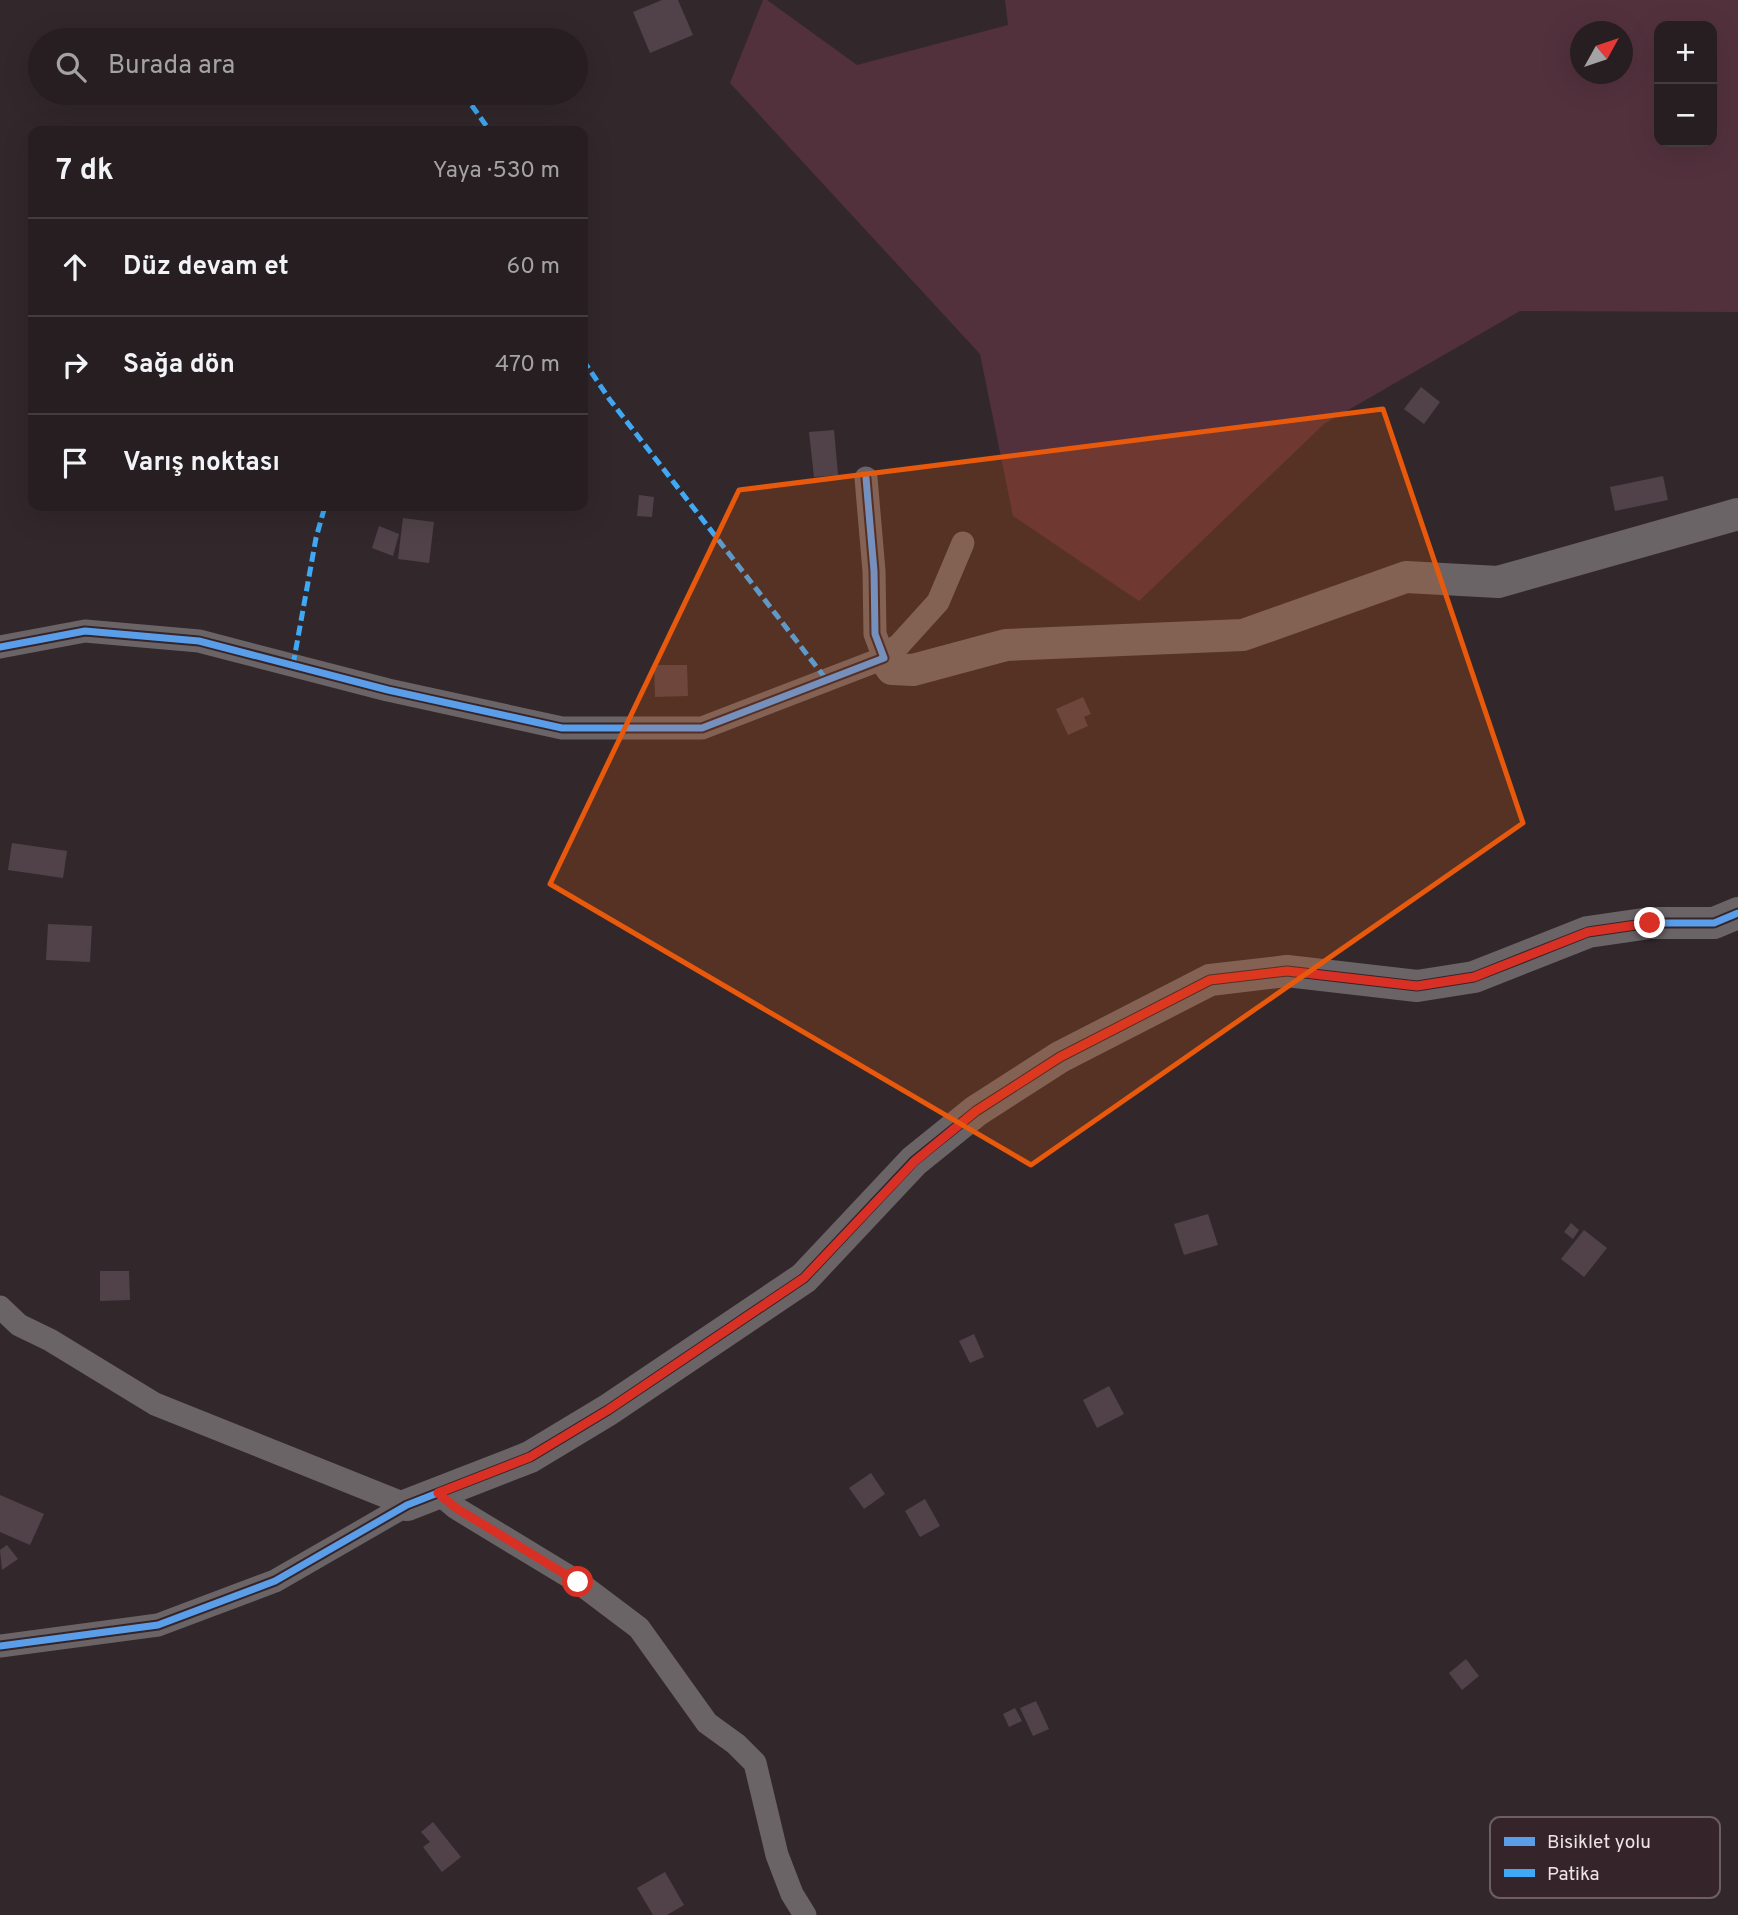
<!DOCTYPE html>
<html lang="tr">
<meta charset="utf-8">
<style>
:root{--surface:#261e21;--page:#2e272a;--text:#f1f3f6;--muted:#a4a2a5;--line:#423c3f}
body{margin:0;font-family:Overpass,sans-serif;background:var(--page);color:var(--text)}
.controls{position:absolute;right:21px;top:21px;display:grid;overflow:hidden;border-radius:14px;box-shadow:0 7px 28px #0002}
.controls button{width:63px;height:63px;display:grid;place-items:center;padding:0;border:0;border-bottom:2px solid var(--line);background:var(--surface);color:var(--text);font:35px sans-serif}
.compass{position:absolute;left:1570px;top:21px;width:63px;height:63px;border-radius:50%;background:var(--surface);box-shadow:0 7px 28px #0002;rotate:50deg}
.stop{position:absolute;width:21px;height:21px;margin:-16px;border:5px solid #d93025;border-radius:50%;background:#fff}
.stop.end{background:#d93025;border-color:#fff;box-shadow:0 2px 7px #0008}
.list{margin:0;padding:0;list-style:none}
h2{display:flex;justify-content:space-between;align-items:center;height:91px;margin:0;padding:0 28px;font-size:30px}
h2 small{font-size:23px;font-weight:400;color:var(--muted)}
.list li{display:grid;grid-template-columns:46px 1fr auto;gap:21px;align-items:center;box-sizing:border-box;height:98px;padding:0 28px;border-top:2px solid var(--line)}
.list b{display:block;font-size:26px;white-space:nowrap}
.list em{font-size:23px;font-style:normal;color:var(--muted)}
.icon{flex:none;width:38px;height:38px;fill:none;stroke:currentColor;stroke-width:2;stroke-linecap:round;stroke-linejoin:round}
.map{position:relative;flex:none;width:1738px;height:1915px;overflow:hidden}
.search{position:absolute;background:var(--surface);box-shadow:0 7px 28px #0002;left:28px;top:28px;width:560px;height:77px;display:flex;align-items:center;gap:18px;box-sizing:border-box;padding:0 24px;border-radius:38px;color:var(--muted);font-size:26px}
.panel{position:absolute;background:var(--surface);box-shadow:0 7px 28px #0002;left:28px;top:126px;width:560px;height:385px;border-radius:14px}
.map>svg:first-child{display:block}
.green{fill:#52313d;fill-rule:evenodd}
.building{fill:#504248}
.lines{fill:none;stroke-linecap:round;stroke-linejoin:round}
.street{stroke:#6b6466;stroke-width:23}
.secondary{stroke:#6b6466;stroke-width:32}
.quiet{stroke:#3fa9f5;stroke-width:5;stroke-dasharray:10 5;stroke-linecap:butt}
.cycleway-casing{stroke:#35252b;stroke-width:11}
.cycleway{stroke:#5a9eea;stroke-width:7}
.route{stroke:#d93025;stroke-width:9}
.marked{fill:#e8590c;fill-opacity:0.2;stroke:#e8590c;stroke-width:5;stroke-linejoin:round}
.key{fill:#35252b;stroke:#6c5e63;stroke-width:2}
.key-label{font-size:19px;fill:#eee4e7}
</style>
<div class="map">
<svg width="1738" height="1915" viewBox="0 0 1738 1915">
<rect width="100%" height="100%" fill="#32282c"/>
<!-- green -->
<path class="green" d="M763,0h4l90,65 151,-40 -3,-25h733v312l-218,-1 -196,113 -185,177 -126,-85 -33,-162 -250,-271zM1659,26h53v116h-53zM1580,32h42v42h-42z"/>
<!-- building -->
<g class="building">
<path d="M662,0h16l15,35 -43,18 -17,-41z"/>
<path d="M1421,387l19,15 -16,22 -20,-15z"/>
<path d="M834,430l4,45 -24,2 -5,-45z"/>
<path d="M1663,476l5,24 -53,11 -5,-24z"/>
<path d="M639,495l15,2 -2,20 -15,-1z"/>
<path d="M403,518l31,4 -5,41 -31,-4z"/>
<path d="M379,526l20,8 -6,22 -21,-8z"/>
<path d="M654,665h33l1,31 -33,1z"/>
<path d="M1083,697l8,17 -7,3 4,9 -20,9 -12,-26z"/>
<path d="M12,843l55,8 -4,27 -55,-8z"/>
<path d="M48,924l44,2 -2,36 -44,-2z"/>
<path d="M1208,1214l10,31 -34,10 -10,-31z"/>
<path d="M1571,1223l8,7 -6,9 -9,-7z"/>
<path d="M1584,1230l23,18 -23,29 -23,-18z"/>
<path d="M100,1271h29l1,29 -30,1z"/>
<path d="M974,1334l10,23 -14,6 -11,-22z"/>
<path d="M1109,1386l15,28 -27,14 -14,-28z"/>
<path d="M871,1473l14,21 -21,15 -15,-21z"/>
<path d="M0,1495l44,19 -14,31 -30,-13z"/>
<path d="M925,1499l15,27 -20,11 -15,-26z"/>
<path d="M7,1545l11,14 -16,11 -2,-20z"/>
<path d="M1466,1659l13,17 -17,14 -13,-17z"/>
<path d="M1036,1701l13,28 -16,7 -13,-28z"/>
<path d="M1015,1708l7,13 -13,6 -6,-13z"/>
<path d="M433,1822l28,35 -19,15 -19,-25 7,-5 -9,-10z"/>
<path d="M665,1872l19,33 -17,10h-14l-16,-27z"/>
</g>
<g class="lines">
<!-- street -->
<g class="street">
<path d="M0,647l85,-16 114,10 189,49 174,38h140l182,-70 -9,-24 -1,-63 -8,-93"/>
<path d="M883,655l16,-10 39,-43 25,-59"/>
<path d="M0,1307l19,18 31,15 105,64 252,101"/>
<path d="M438,1493l18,15 122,74 61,46 68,95 29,21 19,19 22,92 15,39 13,21"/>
<path d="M0,1646l158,-21 117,-44 132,-76"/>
</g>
<!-- secondary -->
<g class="secondary">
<path d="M884,658l8,11 21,1 93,-25 237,-10 163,-58 92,5 240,-68"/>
<path d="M407,1505l123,-48 78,-47 196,-132 110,-117 62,-50 84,-54 150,-77 77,-9 130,15 57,-9 114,-45 62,-9h64l24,-10"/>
</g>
<!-- quiet -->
<g class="quiet">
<path d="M463,93l27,38"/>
<path d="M583,360l27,40 216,279"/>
<path d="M293,665l23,-127 9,-32"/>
</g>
<!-- cycleway casing -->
<g class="cycleway-casing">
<g id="cycleway">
<path d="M0,647l85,-16 114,10 189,49 174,38h140l182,-70 -9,-24 -1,-63 -8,-93"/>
<path d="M0,1646l158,-21 117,-44 132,-76 123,-48 78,-47 196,-132 110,-117 62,-50 84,-54 150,-77 77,-9 130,15 57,-9 114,-45 62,-9h64l24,-10"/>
</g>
</g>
<!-- cycleway -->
<use href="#cycleway" class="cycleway"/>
</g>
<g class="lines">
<!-- route -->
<path class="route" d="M578,1582l-122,-74 -18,-15 92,-36 78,-47 196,-132 111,-117 61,-50 84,-54 150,-77 77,-9 130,15 57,-9 114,-45 62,-9"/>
</g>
<!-- marked area -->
<path class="marked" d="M1383,409l140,414 -492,342 -481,-281 189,-394z"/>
<!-- legend -->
<rect x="1490" y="1817" width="230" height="81" rx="10" class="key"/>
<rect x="1504" y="1837" width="31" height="9" fill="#5a9eea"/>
<rect x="1504" y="1869" width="31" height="8" fill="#3fa9f5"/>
<g class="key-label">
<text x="1547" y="1848">Bisiklet yolu</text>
<text x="1547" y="1880">Patika</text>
</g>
</svg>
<div class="controls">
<button>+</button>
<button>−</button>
</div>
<svg class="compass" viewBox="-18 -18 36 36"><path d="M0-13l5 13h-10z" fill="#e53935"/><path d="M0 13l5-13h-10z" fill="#a4a2a5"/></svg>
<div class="stop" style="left:578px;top:1582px"></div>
<div class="stop end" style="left:1650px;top:923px"></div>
<div class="search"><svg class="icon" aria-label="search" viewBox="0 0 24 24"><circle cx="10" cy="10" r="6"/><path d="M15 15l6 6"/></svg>Burada ara</div>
<section class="panel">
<h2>7 dk<small>Yaya · 530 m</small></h2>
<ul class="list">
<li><svg class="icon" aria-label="ahead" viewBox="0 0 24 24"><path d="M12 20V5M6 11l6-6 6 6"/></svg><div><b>Düz devam et</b></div><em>60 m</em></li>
<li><svg class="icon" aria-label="right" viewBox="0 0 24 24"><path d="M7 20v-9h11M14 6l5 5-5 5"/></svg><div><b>Sağa dön</b></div><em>470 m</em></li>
<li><svg class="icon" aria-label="arrive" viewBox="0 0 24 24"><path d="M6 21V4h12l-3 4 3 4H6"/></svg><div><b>Varış noktası</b></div></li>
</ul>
</section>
</div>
